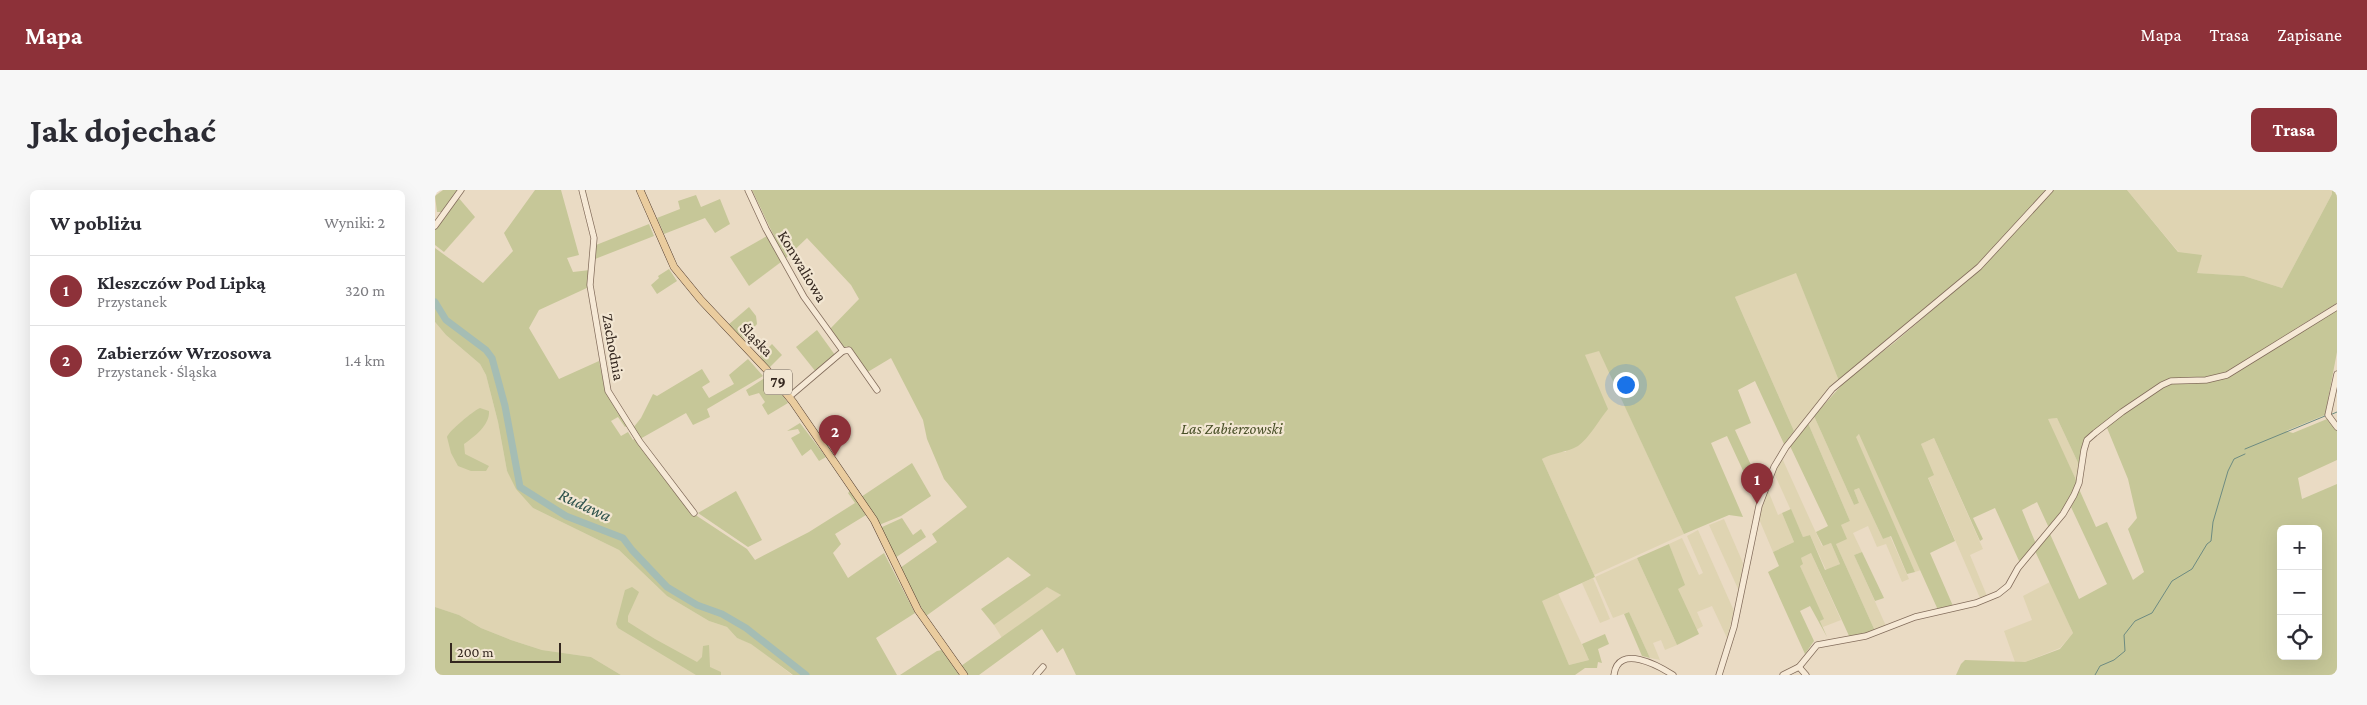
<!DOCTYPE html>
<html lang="pl">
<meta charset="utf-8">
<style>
:root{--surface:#fff;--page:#f7f7f7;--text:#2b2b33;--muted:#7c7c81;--line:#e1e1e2;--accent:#8d3139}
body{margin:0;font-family:"Crimson Pro",serif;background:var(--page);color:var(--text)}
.controls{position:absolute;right:15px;bottom:15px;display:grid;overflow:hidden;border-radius:8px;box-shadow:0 5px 20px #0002}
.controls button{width:45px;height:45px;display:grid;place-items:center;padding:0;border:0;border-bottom:1px solid var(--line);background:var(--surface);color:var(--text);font:25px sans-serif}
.scale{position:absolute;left:15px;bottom:12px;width:111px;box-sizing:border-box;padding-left:5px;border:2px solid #34271f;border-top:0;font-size:14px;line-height:18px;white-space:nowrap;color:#34271f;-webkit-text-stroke:4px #f2e6d2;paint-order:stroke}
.you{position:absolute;left:1190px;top:194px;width:18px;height:18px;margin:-12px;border:4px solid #fff;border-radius:50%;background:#1a73e8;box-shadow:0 0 0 8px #1a73e833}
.badge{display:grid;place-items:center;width:32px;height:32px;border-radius:50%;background:var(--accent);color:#fff;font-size:16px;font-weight:700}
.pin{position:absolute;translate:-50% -41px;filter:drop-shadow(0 1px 2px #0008)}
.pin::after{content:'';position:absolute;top:26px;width:18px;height:15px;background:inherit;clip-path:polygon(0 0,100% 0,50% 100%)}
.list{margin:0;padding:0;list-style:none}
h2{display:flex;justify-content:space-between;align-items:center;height:65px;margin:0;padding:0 20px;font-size:21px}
h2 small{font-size:16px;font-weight:400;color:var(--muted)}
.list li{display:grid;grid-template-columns:32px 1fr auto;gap:15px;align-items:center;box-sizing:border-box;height:70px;padding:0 20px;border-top:1px solid var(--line)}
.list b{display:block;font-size:19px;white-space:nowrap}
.list p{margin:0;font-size:16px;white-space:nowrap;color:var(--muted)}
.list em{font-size:16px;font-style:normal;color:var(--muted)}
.icon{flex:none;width:28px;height:28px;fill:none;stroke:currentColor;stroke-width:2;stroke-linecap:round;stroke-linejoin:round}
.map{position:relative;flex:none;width:1902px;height:485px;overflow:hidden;border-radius:8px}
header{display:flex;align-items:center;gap:30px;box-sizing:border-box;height:70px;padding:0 25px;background:var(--accent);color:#fff}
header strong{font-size:24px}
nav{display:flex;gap:28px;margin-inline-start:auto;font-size:18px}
.intro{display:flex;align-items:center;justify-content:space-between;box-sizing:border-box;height:120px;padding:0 30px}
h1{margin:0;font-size:35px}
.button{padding:12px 22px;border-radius:8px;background:var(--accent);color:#fff;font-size:18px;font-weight:700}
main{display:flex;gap:30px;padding:0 30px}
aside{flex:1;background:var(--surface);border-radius:8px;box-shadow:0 5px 20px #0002}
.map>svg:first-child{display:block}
.farmland{fill:#dfd4b2}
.green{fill:#c6c798;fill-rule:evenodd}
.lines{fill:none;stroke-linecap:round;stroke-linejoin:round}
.stream{stroke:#6d8b81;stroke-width:1}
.river{stroke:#a5bdb4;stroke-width:7}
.minor-casing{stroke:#836d5c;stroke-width:7}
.major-casing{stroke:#513c30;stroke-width:8}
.minor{stroke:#f6e9d6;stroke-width:5.5}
.major{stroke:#eacc9e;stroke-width:7}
.labels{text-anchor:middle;stroke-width:4.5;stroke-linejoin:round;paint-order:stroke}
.shield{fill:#f2e6d2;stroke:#6d6055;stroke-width:1}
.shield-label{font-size:15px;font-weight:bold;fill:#34271f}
.street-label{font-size:16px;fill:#34271f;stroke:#f2e6d2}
.park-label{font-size:16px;font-style:italic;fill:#484f27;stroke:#f2e6d2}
.water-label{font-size:18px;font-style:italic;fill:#2f534d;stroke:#f2e6d2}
</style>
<header>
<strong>Mapa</strong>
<nav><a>Mapa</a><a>Trasa</a><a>Zapisane</a></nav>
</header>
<div class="intro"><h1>Jak dojechać</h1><a class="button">Trasa</a></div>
<main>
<aside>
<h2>W pobliżu<small>Wyniki: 2</small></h2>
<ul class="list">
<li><span class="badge">1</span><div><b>Kleszczów Pod Lipką</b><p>Przystanek</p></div><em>320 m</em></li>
<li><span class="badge">2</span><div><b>Zabierzów Wrzosowa</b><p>Przystanek · Śląska</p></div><em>1.4 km</em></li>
</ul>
</aside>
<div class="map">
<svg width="1902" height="485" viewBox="0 0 1902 485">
<rect width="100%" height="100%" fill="#eadbc4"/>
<!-- farmland -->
<g class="farmland">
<path d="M1692,0h205v4l-50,94 -38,-12 -48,-3z"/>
<path d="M1361,82l43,109 -45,50 -59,-134z"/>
<path d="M0,132l11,13 34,29 6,11 12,47 9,49 26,37 86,42 48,46 42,25 18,6 10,11 14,5 41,32h-171l-30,-18 -49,-7 -31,-10 -30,-12 -22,-13 -24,-8z"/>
<path d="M1164,160l85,184 -90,41 -52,-116 12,-7h12l19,-97z"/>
<path d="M1379,226l40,89 5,-2 -5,-13 5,-2 24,51 7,-3 19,43 -7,3 -16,-38 -9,3 -9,-21 -15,7 9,19 -8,3 32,71 -11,5 -39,-87 5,-19 9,-4 -42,-98z"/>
<path d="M1622,228l23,49 -3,15 -30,-63z"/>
<path d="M1425,244l61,136 -6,2 -60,-136z"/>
<path d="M1499,248l49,111 -13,6 17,41 -7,2 -52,-121 5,-2 -12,-31z"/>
<path d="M1347,268l40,88 9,-3 9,21 -14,6 -16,-35 -7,2 -29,-64z"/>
<path d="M1332,298l11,27 4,-2 12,29 -21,10 -14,-33z"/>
<path d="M1289,329l19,44 -4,28 -30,-66z"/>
<path d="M1263,340l36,81 -7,27 -15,-32 -15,6 6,14 -7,4 -19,-41 7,-4 -15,-41 13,-6 17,37 4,-2 -16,-37z"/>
<path d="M1376,363l30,67 -18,7 -3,-6 3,-2 -23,-53 1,-8z"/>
<path d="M1202,368l40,87 -12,5 -4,-10 -8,3 7,17 -10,-2 -21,-46 -16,6 -18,-41z"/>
<path d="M1158,388l17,41 -10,4 -18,-40z"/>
<path d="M1615,392l23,51 -13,15 -35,14h-10l-11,-31 28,-11 -9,-24z"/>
<path d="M612,396l14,9 -59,43 -8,-13z"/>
<path d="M1123,403l31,67 -20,5 -28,-65z"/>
</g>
<!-- green -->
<g class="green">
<path d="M8,0h16l-17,22h-5l-2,-16z"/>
<path d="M100,0h26l18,65 -12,3 6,14 17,-2 -1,17 -50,23 -10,18 30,51 40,-18 7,32 22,32 -3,2 -7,-10 -7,4 10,15 7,-4 5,8 2,-2 59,76 53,35 8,11 54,-28 46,-29 -7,-10 2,-2 16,24 -31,19 6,10 -8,9 15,25 36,-25 31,60 -39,25 21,37h-104l-42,-31 -14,-6 -10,-11 -18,-6 -42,-25 -48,-46 -86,-42 -17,-19 -9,-18 -9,-49 -12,-47 -6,-11 -34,-29 -11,-13v-74l48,35 30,-32 -9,-18z"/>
<path d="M317,0h1295l-68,76 -140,115 -43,-108 -61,24 59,134 -10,13 -29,-63 -17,9 13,33 -16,7 26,57 -3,16 -31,-67 -16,7 32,74 -14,-2 -45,19 -85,-183 -14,4 23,54c-9,11 -19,29 -30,37 -12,7 -24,6 -36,13l53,118 -53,24 27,64 20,-5 -7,-16 23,-10 4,10 -11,5 4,14 -4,-1 -1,6h-12l-10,7h-499l-13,-27 -6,5 -15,-24 -63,46h-11l-7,-9 100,-71 -14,-8 -53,38 -13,-16 50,-34 -23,-18 -82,59 -26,-48 37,-26 -5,-8 35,-27 -23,-28 -17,-40 -4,-19 -32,-62 -25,15 -19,-27 -5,4 -13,-20 30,-31 -8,-14 -44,-47 -22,21z"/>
<path d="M1618,0h74l51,62 24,3 -5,18 47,3 38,12 50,-94v-4h5v113l-42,26v3l42,-23v43l-12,63 -39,16 7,2 34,-14 10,9v32l-39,18 4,21 35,-15v191h-381l5,-11 4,-4 60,2 35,-13 13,-16 -38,-82 15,-17 29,65 28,-15 -36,-77 8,-18 17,38 11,-5 26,58 11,-8 -16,-43 9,-11 -9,-39 -23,-56c-18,11 -22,23 -25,44l-23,-49 -9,1 29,63 -5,14 -23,32 -12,-26 -15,8 14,34 -16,19 -25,-55 -22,10 10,21 -3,2 -46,-103 -13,6 13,31 -6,3 27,63 -25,12 23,53 -15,4 -79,-176 -3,3 59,135 -8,2 -16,-38 -8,3 -24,-51 -5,2 5,13 -5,2 -40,-89 34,-38 46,-35 87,-75zM1846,339h37v127h-37z"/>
<path d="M261,5l5,12 19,-8 10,25 -15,9 -10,-15 -41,16 -7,-16 23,-9 -2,-8z"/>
<path d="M22,6l18,21 -31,35 -9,-7v-17z"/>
<path d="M214,34l5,12 -59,23 1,-14z"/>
<path d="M332,46l14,26 -32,24 -19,-29z"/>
<path d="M234,79l8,12 -20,13 -6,-9 8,-7 -1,-2z"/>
<path d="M314,117l7,9 1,8 -13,15 -16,-14z"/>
<path d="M382,140l18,25 -19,17 -20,-25z"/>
<path d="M337,154l10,11 -13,13 -9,-12z"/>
<path d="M313,169l15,17 -56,33 3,8 -17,8 -7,-12 -46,26 -7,-11 8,-10 12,-24 4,2 45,-27 8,13 -8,5 7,11 25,-14 -5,-9z"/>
<path d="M333,186l20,27 -20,12 -6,-10 3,-3 -6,-9 -10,3 -3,-6z"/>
<path d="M45,218l9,3c1,14 -15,26 -25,33l1,10 24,12 -3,5h-15l-13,-5 -7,-13 -4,-16c2,-6 26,-26 33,-29z"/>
<path d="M365,233l26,34 -7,4 -8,-12 -9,7 -11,-18 9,-5 -2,-4 -11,2z"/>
<path d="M1373,233l42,98 -9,4 6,14 -11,5 39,87 -25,7 -39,-85 -10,5 2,6 -3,2 24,53 -4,2 7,16 -17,-31 -10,5 14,30 -9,13 -37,-82 11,-6 -6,-14 21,-10 -12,-29 9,-4 12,28 7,-2 15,35 15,-6 -9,-21 -8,3 -7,-14 12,-6 -38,-80z"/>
<path d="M477,273l19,33 -30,20 -22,9 -18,-28z"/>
<path d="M301,301l26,49 -14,7 -50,-34z"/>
<path d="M467,328l11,17 8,-6 5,8 -31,21 -15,-30z"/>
<path d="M1234,354l16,41 -7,4 21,45 -22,11 -40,-87z"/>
<path d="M1427,362l22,46 -9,3 -21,-46z"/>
<path d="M197,397l7,5 -11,24v6l27,17 42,23 5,-5 1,-11 6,-1 1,22 11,5v3h-25l-78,-47 -2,-4 9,-34z"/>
<path d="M0,417l24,8 22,13 30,12 31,10 49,7 30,18h-186z"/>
<path d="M1194,422l21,46 -8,-2 -18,-42z"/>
<path d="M507,460l17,25h-59l37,-24z"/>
</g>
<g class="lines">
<!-- stream -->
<g class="stream">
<path d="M1895,225l7,-3"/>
<path d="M1810,259l80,-33"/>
<path d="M1660,485l5,-9 14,-6 11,-9 -1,-16 11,-14 17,-8 20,-32 20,-12 15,-25 4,-3 2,-19 15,-51 6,-12 11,-5"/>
</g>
<!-- river -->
<path class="river" d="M0,112l11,18 40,30 6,8 13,48 15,81 46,29 57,22 9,12 35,37 30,18 25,9 24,14 60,47"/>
<!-- minor casing -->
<g class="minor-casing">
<g id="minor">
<path d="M147,0l12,48 -4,47 18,106 32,51 54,71"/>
<path d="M313,0l18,39 38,68 39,54 6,-1 28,40"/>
<path d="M0,36l26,-36"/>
<path d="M1902,184l-9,41 9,12"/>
<path d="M354,207l54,-46"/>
<path d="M1364,477l7,8"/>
<path d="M601,485l7,-8"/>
<path d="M1179,485c4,-32 45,-9 59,0"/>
<path d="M1284,485l15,-48 25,-121 15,-39 12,-20 46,-58 147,-122 71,-77"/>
<path d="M1348,485l16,-8 18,-22 49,-9 49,-19 61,-14 22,-9 10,-8 10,-18 45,-54 11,-19 5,-12 5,-33 3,-10 8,-7 27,-21 40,-27 9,-4 35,-1 21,-5 110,-68"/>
</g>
</g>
<!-- major casing -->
<g class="major-casing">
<path id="major" d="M205,0l34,77 27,33 66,70 26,32 81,118 44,90 46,65"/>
</g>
<!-- minor -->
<use href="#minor" class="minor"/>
<!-- major -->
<use href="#major" class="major"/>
</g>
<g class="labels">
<!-- shield labels -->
<rect class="shield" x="329" y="179.5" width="28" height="25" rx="4"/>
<g class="shield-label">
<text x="343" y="197">79</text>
</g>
<!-- street labels -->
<g class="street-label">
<text transform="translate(368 76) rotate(59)" y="6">Konwaliowa</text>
<text transform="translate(322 149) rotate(46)" y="6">Śląska</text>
<text transform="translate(179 157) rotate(80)" y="6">Zachodnia</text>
</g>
<!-- park labels -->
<g class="park-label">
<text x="797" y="244">Las Zabierzowski</text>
</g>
<!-- water labels -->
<g class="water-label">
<text transform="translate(150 315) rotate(25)" y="6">Rudawa</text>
</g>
</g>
</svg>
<div class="controls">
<button>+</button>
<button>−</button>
<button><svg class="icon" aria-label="locate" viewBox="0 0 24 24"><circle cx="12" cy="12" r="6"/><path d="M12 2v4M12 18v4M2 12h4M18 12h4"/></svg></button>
</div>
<div class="scale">200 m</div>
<div class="you"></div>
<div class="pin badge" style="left:1322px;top:314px">1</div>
<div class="pin badge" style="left:400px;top:266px">2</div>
</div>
</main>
